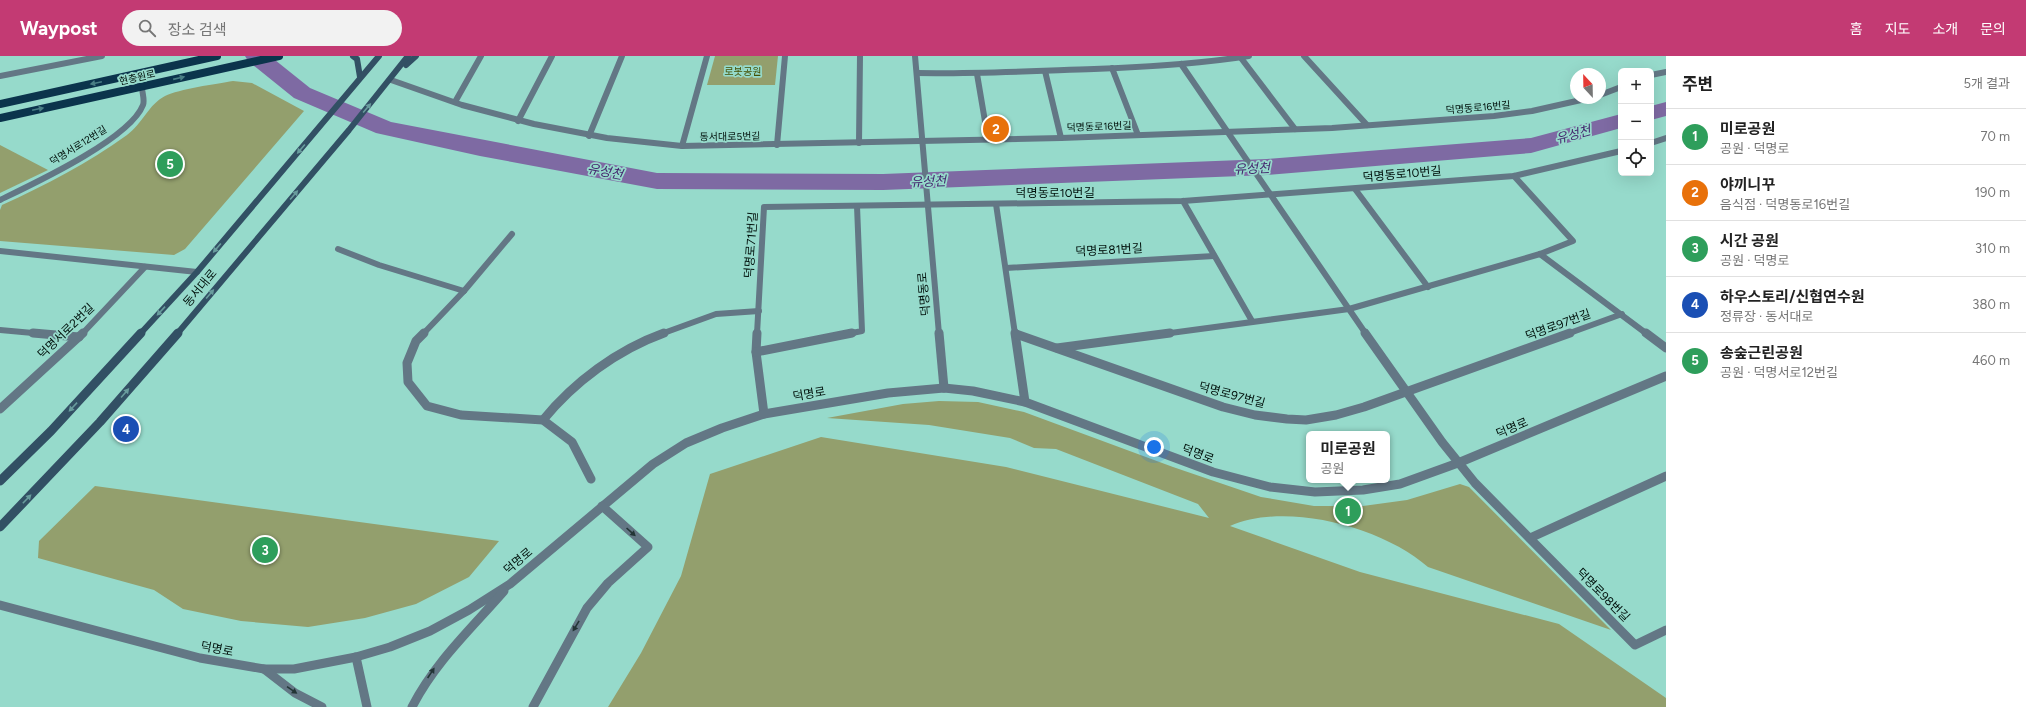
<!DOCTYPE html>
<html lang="ko">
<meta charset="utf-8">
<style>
:root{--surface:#fff;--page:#f2f2f2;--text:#222;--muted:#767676;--line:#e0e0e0;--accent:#c33a73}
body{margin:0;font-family:Figtree,"Noto Sans KR",sans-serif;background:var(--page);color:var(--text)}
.controls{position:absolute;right:12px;top:12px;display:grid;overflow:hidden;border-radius:6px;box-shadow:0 4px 16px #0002}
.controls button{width:36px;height:36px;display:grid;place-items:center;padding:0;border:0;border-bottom:1px solid var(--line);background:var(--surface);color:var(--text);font:20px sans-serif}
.compass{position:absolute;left:1570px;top:12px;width:36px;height:36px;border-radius:50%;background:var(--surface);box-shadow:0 4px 16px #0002;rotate:338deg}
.you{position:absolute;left:1154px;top:391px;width:14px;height:14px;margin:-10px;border:3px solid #fff;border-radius:50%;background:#1a73e8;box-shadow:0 0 0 6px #1a73e833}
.badge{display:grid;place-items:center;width:26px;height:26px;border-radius:50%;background:var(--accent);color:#fff;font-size:13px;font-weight:700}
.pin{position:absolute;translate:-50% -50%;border:2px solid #fff;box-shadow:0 1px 4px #0006}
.popup{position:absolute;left:1306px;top:375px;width:84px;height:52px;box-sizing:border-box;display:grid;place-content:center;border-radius:6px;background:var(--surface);filter:drop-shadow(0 1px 3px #0005);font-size:13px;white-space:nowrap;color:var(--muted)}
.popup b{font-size:15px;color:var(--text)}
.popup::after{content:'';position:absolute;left:50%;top:100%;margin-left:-8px;border:8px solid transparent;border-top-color:var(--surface)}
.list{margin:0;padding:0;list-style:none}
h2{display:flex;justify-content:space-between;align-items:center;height:52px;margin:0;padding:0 16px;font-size:17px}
h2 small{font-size:13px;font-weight:400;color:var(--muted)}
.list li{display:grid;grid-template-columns:26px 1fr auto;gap:12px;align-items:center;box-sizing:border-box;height:56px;padding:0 16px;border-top:1px solid var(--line)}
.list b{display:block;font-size:15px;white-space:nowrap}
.list p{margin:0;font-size:13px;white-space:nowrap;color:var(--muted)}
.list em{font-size:13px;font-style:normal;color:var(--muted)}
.icon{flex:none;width:22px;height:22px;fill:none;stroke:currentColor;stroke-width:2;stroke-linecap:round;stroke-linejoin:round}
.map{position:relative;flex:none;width:1666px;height:651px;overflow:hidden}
header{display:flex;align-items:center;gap:24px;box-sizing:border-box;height:56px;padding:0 20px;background:var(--accent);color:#fff}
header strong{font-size:19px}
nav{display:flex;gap:22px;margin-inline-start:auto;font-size:14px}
.search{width:280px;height:36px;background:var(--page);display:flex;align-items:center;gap:10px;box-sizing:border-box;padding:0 14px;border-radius:22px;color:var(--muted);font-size:15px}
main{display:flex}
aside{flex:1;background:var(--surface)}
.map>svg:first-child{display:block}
.green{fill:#939f6d}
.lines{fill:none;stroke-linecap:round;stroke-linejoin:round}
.river{fill:#7e6aa3;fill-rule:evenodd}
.lane-far1{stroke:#637785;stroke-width:6}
.lane{stroke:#637785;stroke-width:9}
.street-far1{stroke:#637785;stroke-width:6}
.street{stroke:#637785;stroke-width:9}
.secondary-far1{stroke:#325064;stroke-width:6}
.secondary{stroke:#325064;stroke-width:9}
.primary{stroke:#0b344c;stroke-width:8}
.oneway{fill:#4a7f85}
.oneway2{fill:#699c9d}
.oneway3{fill:#233536}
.labels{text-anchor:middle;stroke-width:3.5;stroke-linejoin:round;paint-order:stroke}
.far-park-label{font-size:10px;fill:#455104;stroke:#96dacb}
.far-street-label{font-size:10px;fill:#00110c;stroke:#96dacb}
.street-label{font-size:12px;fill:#00110c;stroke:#96dacb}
.water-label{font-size:13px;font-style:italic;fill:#44276e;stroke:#96dacb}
</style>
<header>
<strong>Waypost</strong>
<div class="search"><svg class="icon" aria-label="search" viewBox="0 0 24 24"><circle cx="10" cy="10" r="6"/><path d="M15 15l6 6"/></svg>장소 검색</div>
<nav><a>홈</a><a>지도</a><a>소개</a><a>문의</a></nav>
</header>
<main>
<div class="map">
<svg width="1666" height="651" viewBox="0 0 1666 651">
<rect width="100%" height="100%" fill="#96dacb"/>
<!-- green -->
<g class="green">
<path d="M715,0h63l-3,29h-68z"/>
<path d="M233,25l19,2 52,28 -119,138 -11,6 -174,-14v-31l2,-5c44,-20 86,-42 125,-70 15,-11 22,-31 38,-39 14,-7 51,-12 68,-15z"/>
<path d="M0,89l48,25 -48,23z"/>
<path d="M939,345l39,1 46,10 149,55 88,30 53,9h49l44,-6 53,-16 9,3 142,143 -183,-63c-45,-40 -142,-66 -198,-41l130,46 199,52 107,74v9h-1058l33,-54 40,-77 29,-102 111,-37 185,30 203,51 -11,-14 -142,-55 -22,-1 -24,-10 -81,-13 -102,-7 76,-14z"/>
<path d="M95,430l404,55 -30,36 -53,27 -51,14 -57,9 -67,-6 -58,-12 -29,-19 -116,-32 1,-17z"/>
</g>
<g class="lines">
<!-- river -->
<g class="river">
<path d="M245,0h25l40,32 81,34 266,51 226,1 384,-15 264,-21 90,-24v14l-90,25 -264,22 -384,15 -226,-1 -177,-33 -104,-23 -82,-35 -46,-37z"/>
<path d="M1666,46v14l-15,4v-14z"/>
</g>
<!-- lane-far1 -->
<g class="lane-far1">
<path d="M338,193l41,16 85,26 -41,43"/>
<path d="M464,235l48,-57"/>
<path d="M661,278l55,-20 43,-3"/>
</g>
<!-- lane -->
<g class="lane">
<path d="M424,277l-8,8 -9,22 1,19 19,24 34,9 82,5 29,22 19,37"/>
<path d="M543,364c31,-38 74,-70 121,-87"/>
</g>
<!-- street-far1 -->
<g class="street-far1">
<path d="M915,0l24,278"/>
<path d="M1304,0l63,69"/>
<path d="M1241,2l54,71"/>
<path d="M1181,8l185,270"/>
<path d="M1112,12l26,67"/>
<path d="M1045,15l16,67"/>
<path d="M917,17c59,1 118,-2 177,-4 52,-2 104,-5 155,-13"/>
<path d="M977,18l11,65"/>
<path d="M1651,19l15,-3"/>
<path d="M0,20l102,-20"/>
<path d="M391,24l71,25 72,19 73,14 75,8 379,-8 271,-10 162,-12 38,-5 58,-13"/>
<path d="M1600,39l21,-8"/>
<path d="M455,46l26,-46"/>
<path d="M518,65l34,-65"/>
<path d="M589,80l33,-80"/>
<path d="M859,87l1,-87"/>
<path d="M1651,87l15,-5"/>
<path d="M777,89l8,-89"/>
<path d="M682,90l25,-90"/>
<path d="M1355,133l73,98"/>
<path d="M0,144c33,-16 130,-61 143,-95 2,-5 -1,-12 -1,-18"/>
<path d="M1183,145l69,120"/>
<path d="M996,148l19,130"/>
<path d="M0,195l197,21"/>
<path d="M1540,198l107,80"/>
<path d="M1006,212l208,-12"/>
<path d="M0,274l44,4"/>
<path d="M82,278l63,-67"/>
<path d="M757,278l7,-127 419,-6 331,-25 107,-25"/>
<path d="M847,278l15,-3 -5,-125"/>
<path d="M1163,278l186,-25 191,-55 33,-13 -59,-65"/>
<path d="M1567,278l55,-20"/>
</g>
<!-- street -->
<g class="street">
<path d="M33,277l46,4"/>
<path d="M757,277l-1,19 8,62"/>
<path d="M939,277l5,55"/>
<path d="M1015,277l10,69"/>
<path d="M1365,277l77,109 33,41 160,162 31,-15"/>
<path d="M1646,277l20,15"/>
<path d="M1016,278l207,73 32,8 32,4 19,1 30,-5 28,-8 206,-74"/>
<path d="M1057,292l113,-15"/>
<path d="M756,296l96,-19"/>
<path d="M0,353l83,-76"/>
<path d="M1530,482l136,-62"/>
<path d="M0,549l200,53 64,11h30l62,-12 34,-10 40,-16 39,-21 41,-26 143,-120 33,-21 36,-15 42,-14 124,-21 56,-5 29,3 52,11 188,70 57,15 45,5 48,-2 37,-6 58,-21 208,-87"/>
<path d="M356,601l11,50"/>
<path d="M264,613l31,24 27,14"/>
<path d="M412,651c23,-45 59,-78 92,-116"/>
<path d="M533,651l54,-99 21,-25 40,-36 -46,-41"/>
</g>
<!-- secondary-far1 -->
<g class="secondary-far1">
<path d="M353,0l4,3 3,18"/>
<path d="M406,9l10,-9"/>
<path d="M140,278l57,-62 182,-216"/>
<path d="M177,278l172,-204 59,-74"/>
</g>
<!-- secondary -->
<g class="secondary">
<path d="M0,425l51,-50 90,-98"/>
<path d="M0,471l100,-105 78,-89"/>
</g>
<!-- primary -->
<g class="primary">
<path d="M0,48l217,-48"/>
<path d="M0,62l279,-62"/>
</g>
</g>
<!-- one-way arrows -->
<defs><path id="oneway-solid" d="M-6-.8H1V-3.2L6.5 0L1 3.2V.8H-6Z"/></defs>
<g class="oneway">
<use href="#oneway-solid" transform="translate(179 22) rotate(-13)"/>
<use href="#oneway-solid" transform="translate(96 27) rotate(168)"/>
<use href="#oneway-solid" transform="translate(38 53) rotate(-12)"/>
</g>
<g class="oneway2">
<use href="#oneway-solid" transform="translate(367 52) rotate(-50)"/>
<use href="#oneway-solid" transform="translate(301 93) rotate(130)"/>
<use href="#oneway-solid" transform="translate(294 139) rotate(-50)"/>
<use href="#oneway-solid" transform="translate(217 192) rotate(130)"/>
<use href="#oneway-solid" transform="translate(210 238) rotate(-50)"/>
<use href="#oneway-solid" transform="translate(161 255) rotate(133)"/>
<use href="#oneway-solid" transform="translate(125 337) rotate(-49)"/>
<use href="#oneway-solid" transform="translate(73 351) rotate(133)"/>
<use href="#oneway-solid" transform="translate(27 443) rotate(-46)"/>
</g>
<g class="oneway3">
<use href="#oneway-solid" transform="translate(631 476) rotate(42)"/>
<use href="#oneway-solid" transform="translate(576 570) rotate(121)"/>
<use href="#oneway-solid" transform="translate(431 617) rotate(-56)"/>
<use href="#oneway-solid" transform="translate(292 634) rotate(34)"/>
</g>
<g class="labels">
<!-- far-park labels -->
<g class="far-park-label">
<text x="743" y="19">로봇공원</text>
</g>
<!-- far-street labels -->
<g class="far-street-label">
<text transform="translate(137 21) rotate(-13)" y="4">현충원로</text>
<text transform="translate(1478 51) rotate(-5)" y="4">덕명동로16번길</text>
<text transform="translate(1099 70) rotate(-2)" y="4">덕명동로16번길</text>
<text transform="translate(730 80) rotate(-1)" y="4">동서대로5번길</text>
<text transform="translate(78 89) rotate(-32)" y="4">덕명서로12번길</text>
</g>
<!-- street labels -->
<g class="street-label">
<text transform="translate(1402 118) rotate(-5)" y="4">덕명동로10번길</text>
<text x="1055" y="141">덕명동로10번길</text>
<text transform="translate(751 189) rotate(-86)" y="4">덕명로71번길</text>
<text transform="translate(1109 194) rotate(-3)" y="4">덕명로81번길</text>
<text transform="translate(200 232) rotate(-50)" y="4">동서대로</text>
<text transform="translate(924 238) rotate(-95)" y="4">덕명동로</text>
<text transform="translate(1558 269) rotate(-20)" y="4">덕명로97번길</text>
<text transform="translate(66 275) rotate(-44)" y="4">덕명서로2번길</text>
<text transform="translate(809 338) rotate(-10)" y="4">덕명로</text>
<text transform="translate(1232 339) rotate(15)" y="4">덕명로97번길</text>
<text transform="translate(1512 372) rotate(-23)" y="4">덕명로</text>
<text transform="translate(1198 398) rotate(20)" y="4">덕명로</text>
<text transform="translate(518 505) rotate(-40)" y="4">덕명로</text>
<text transform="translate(1603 539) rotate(45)" y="4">덕명로98번길</text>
<text transform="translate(217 593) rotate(11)" y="4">덕명로</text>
</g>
<!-- water labels -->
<g class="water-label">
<text transform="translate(1573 78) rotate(-15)" y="5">유성천</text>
<text transform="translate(1252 112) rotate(-3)" y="5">유성천</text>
<text transform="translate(605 115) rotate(11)" y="5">유성천</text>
<text transform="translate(928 125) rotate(-2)" y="5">유성천</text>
</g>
</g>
</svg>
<div class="controls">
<button>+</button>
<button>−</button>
<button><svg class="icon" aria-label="locate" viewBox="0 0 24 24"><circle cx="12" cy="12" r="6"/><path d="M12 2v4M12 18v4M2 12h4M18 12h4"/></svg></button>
</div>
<svg class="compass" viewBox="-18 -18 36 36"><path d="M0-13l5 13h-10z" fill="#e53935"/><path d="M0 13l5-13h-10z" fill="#767676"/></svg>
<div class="you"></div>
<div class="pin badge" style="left:1348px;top:455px;background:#2e9e5b">1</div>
<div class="popup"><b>미로공원</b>공원</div>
<div class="pin badge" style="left:996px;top:73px;background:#e8710a">2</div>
<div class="pin badge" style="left:265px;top:494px;background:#2e9e5b">3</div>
<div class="pin badge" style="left:126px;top:373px;background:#1a4fb4">4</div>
<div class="pin badge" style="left:170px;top:108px;background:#2e9e5b">5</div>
</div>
<aside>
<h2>주변<small>5개 결과</small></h2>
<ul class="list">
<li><span class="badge" style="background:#2e9e5b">1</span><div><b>미로공원</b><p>공원 · 덕명로</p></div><em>70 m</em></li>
<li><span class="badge" style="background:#e8710a">2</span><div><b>야끼니꾸</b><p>음식점 · 덕명동로16번길</p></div><em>190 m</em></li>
<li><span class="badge" style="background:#2e9e5b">3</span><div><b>시간 공원</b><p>공원 · 덕명로</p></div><em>310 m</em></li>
<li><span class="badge" style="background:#1a4fb4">4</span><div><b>하우스토리/신협연수원</b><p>정류장 · 동서대로</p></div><em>380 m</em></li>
<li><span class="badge" style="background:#2e9e5b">5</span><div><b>송숲근린공원</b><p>공원 · 덕명서로12번길</p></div><em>460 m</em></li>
</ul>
</aside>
</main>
